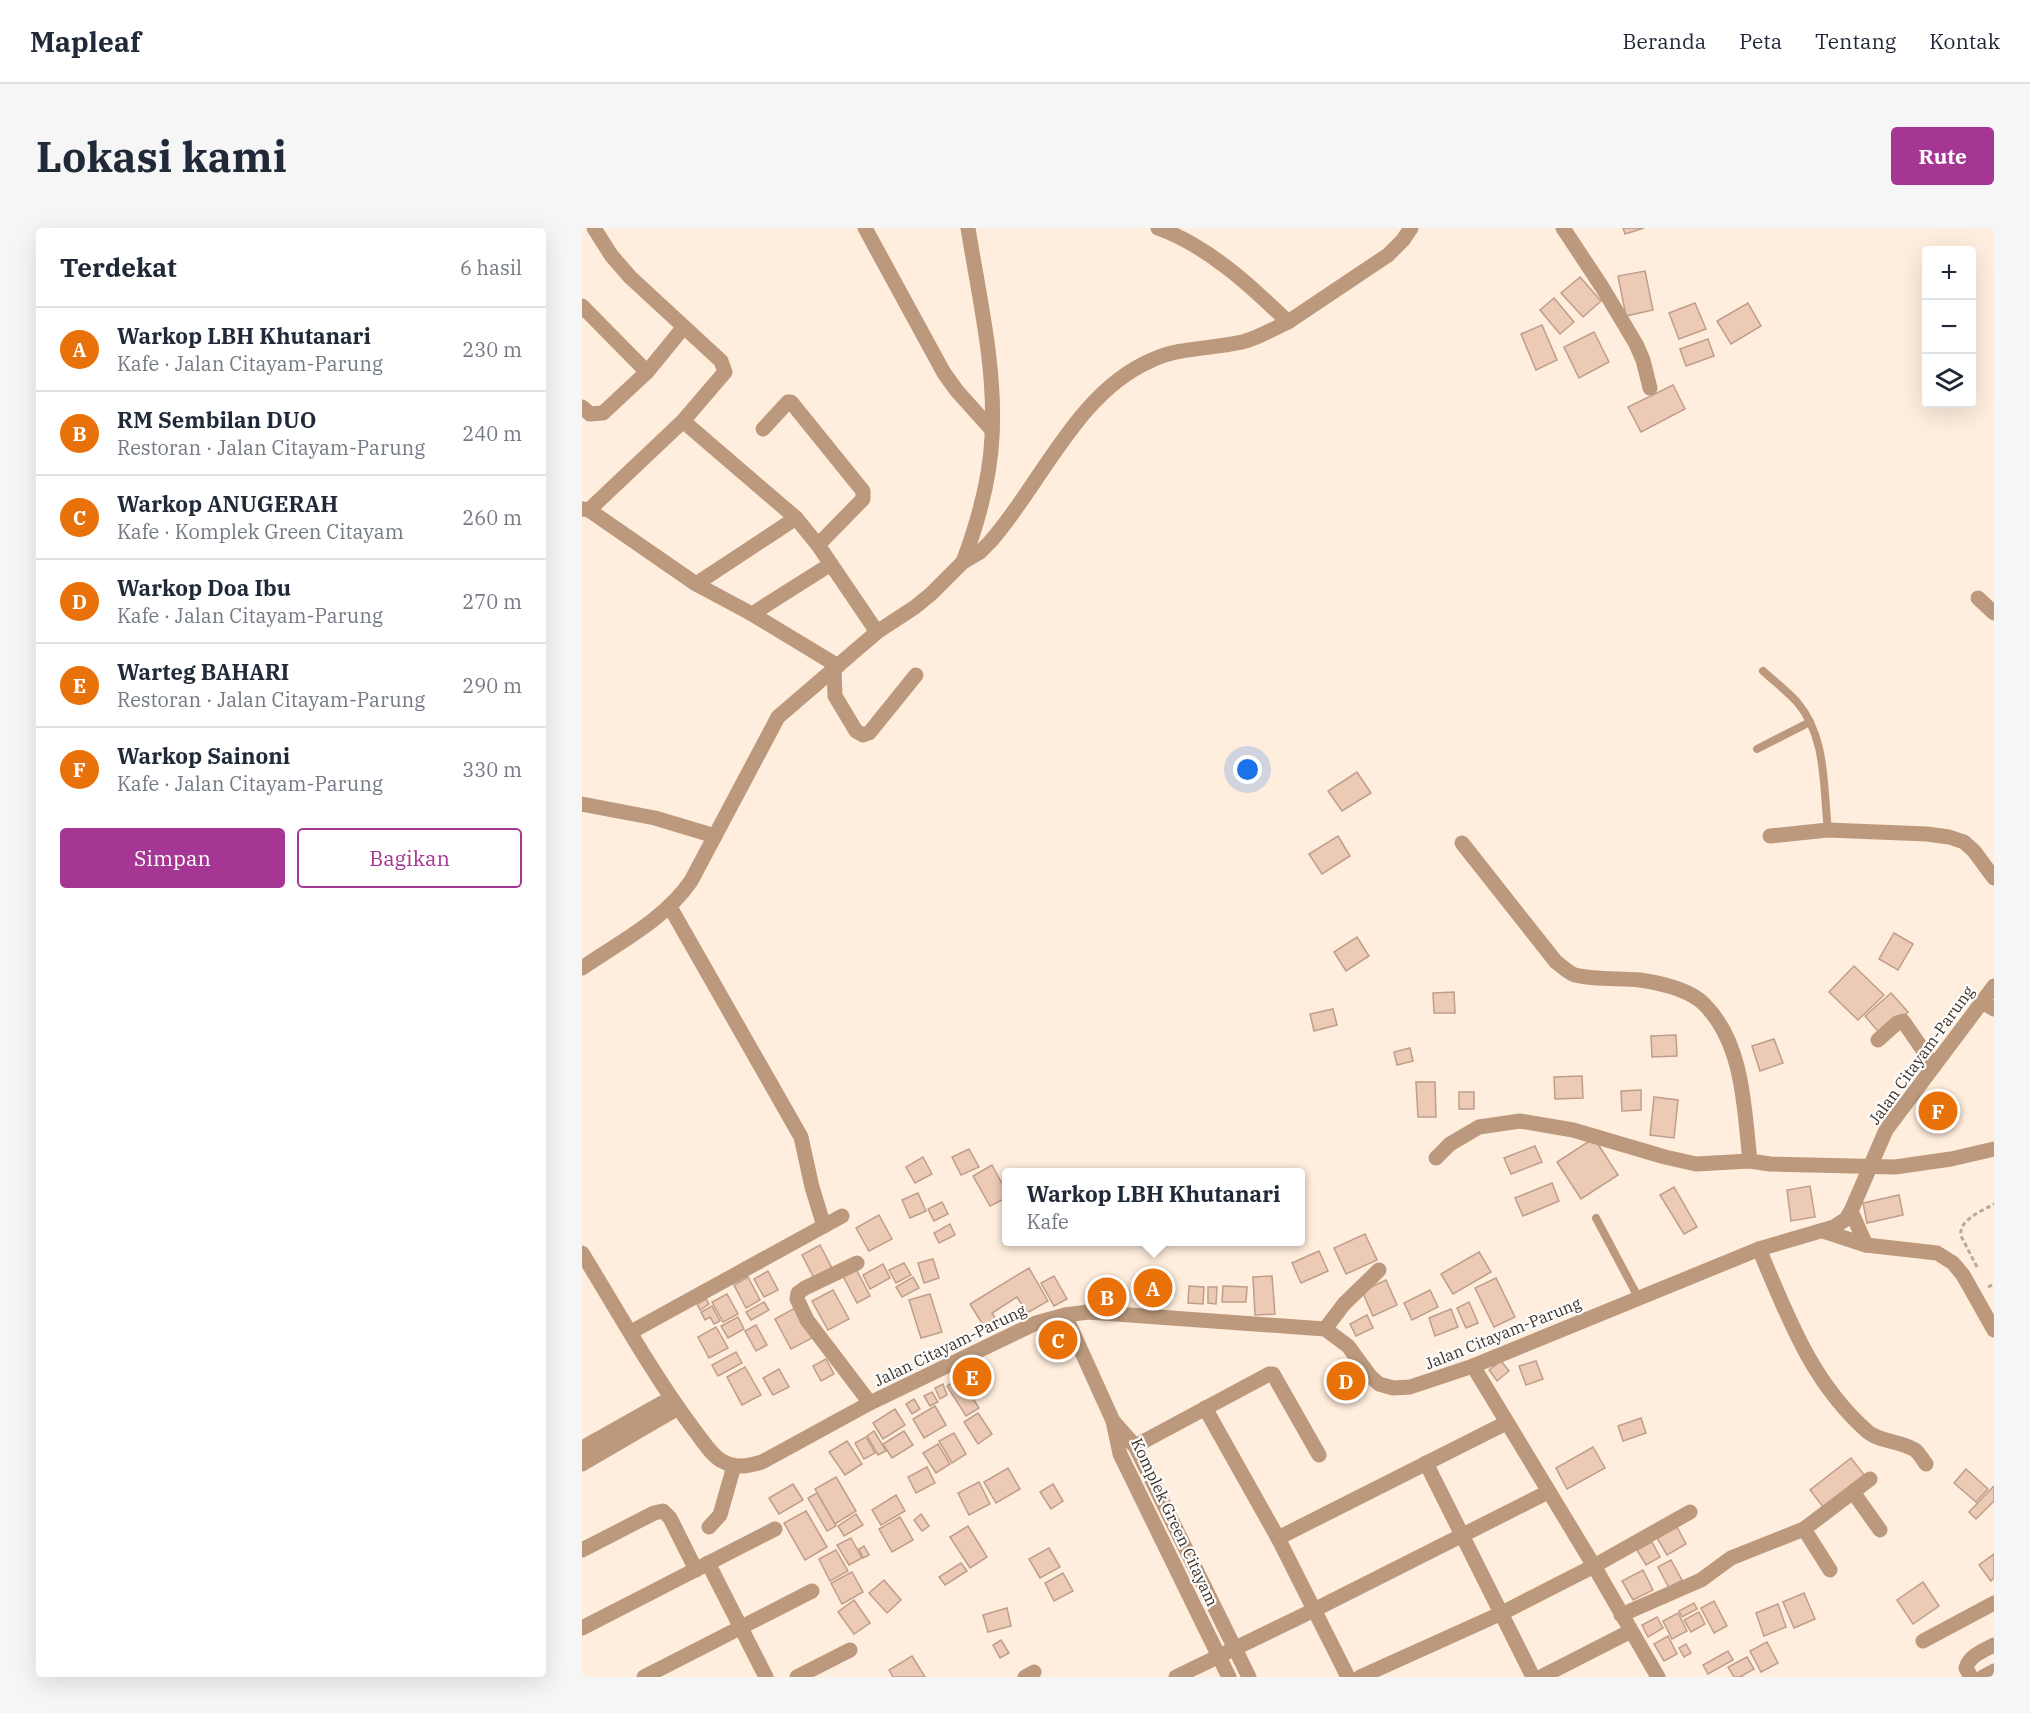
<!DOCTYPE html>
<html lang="id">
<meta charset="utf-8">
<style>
:root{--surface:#fff;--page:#f6f6f7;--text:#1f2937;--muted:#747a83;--line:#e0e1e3;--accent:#a53693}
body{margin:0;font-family:"IBM Plex Serif",serif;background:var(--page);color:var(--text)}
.controls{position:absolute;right:18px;top:18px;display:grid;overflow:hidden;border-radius:6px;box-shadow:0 6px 24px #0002}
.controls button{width:54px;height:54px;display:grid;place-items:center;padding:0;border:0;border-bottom:2px solid var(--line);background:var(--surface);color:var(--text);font:30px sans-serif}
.you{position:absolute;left:666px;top:542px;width:21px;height:21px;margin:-15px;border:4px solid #fff;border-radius:50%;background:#1a73e8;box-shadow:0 0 0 9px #1a73e833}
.badge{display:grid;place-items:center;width:39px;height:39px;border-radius:50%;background:var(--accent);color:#fff;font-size:20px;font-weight:700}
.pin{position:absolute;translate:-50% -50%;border:3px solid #fff;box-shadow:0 2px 6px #0006}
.popup{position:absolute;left:420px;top:940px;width:303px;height:78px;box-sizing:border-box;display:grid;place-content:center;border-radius:6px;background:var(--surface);filter:drop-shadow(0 2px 4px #0005);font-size:20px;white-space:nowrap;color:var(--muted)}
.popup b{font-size:22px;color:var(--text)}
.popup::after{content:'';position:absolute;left:50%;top:100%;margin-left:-12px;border:12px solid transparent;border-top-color:var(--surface)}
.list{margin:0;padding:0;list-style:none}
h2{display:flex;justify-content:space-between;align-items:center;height:78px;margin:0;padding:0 24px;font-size:26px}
h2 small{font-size:20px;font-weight:400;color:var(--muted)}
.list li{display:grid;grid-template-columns:39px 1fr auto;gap:18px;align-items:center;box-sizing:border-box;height:84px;padding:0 24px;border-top:2px solid var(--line)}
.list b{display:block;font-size:22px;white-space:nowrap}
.list p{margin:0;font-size:20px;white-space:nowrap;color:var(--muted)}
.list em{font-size:20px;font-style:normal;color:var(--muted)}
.actions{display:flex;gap:12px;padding:18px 24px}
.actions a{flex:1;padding:14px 0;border:2px solid var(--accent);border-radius:6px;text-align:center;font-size:21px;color:var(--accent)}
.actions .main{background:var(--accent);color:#fff}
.icon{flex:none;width:33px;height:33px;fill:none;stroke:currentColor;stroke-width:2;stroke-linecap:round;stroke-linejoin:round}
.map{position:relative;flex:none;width:1412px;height:1449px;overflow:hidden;border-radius:6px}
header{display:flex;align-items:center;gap:36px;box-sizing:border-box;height:84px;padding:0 30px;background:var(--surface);border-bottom:2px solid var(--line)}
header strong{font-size:28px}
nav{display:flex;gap:33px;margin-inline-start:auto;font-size:21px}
.intro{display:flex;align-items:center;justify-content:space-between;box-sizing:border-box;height:144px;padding:0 36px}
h1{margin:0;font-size:42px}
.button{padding:15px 27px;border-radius:6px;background:var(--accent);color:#fff;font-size:21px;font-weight:700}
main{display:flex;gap:36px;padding:0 36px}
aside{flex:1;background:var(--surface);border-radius:6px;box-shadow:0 6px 24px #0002}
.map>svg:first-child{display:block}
.building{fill:#eccab5;stroke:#bf9e8a;stroke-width:1.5}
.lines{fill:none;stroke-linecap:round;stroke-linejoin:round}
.path{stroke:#b9a99b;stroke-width:3;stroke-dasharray:4.5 3;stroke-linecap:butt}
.service{stroke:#bc997c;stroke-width:8}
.minor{stroke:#bc997c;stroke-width:15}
.tertiary{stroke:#bc997c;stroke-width:15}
.labels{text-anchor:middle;stroke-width:4.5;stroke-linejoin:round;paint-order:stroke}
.street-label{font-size:16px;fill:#3f3329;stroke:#fdfdfd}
</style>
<header>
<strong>Mapleaf</strong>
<nav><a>Beranda</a><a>Peta</a><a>Tentang</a><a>Kontak</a></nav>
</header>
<div class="intro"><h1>Lokasi kami</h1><a class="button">Rute</a></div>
<main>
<aside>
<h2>Terdekat<small>6 hasil</small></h2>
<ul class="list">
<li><span class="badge" style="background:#e8710a">A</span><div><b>Warkop LBH Khutanari</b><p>Kafe · Jalan Citayam-Parung</p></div><em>230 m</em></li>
<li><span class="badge" style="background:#e8710a">B</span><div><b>RM Sembilan DUO</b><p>Restoran · Jalan Citayam-Parung</p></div><em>240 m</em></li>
<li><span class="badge" style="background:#e8710a">C</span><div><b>Warkop ANUGERAH</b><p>Kafe · Komplek Green Citayam</p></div><em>260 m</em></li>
<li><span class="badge" style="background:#e8710a">D</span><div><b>Warkop Doa Ibu</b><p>Kafe · Jalan Citayam-Parung</p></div><em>270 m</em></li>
<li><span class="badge" style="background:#e8710a">E</span><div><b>Warteg BAHARI</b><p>Restoran · Jalan Citayam-Parung</p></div><em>290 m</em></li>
<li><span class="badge" style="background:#e8710a">F</span><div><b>Warkop Sainoni</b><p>Kafe · Jalan Citayam-Parung</p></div><em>330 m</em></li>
</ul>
<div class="actions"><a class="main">Simpan</a><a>Bagikan</a></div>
</aside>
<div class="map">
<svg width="1412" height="1449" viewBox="0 0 1412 1449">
<rect width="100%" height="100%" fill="#ffeddd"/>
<!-- building -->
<g class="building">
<path d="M1041,0h21l-19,6z"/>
<path d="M1063,43l8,39 -27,6 -8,-40z"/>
<path d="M998,49l21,24 -18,16 -22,-24z"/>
<path d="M972,70l20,24 -14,12 -20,-24z"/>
<path d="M1113,75l11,26 -27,10 -10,-26z"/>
<path d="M1166,75l13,23 -30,18 -14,-23z"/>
<path d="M960,97l15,35 -21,10 -15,-36z"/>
<path d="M1012,104l15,30 -30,16 -15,-31z"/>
<path d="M1126,111l6,17 -28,10 -6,-17z"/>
<path d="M1091,157l12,24 -44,23 -13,-25z"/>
<path d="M775,544l14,21 -29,18 -14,-20z"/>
<path d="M756,608l12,20 -28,18 -13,-20z"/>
<path d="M1312,705l19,11 -15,26 -19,-11z"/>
<path d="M775,709l12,19 -23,15 -12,-19z"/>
<path d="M1272,738l30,29 -26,25 -29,-28z"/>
<path d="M872,764l1,21h-21l-1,-20z"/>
<path d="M1309,765l17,19 -26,24 -17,-20z"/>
<path d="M751,781l4,16 -23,6 -4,-17z"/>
<path d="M1094,807l1,21 -25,1 -1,-21z"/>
<path d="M1192,811l9,24 -23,8 -8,-25z"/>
<path d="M828,820l3,13 -16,4 -3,-13z"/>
<path d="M1000,848l1,22 -28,1 -1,-22z"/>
<path d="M834,854h19l1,35h-18z"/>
<path d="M1059,862v20l-19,1 -1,-20z"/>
<rect x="877" y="864" width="15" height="17"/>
<path d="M1072,869l24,3 -4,38 -24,-3z"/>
<path d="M1012,910l24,37 -37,24 -24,-37z"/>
<path d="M953,918l7,16 -31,12 -7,-16z"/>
<path d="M387,921l10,18 -18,8 -9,-18z"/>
<path d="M341,929l9,17 -17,9 -9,-16z"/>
<path d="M410,937l14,26v7l-16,8 -17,-30z"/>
<path d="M970,955l7,18 -36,15 -8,-18z"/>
<path d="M1228,958l5,31 -24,4 -4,-31z"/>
<path d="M1092,959l23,40 -13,7 -24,-39z"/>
<path d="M336,965l8,18 -16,7 -8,-18z"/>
<path d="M1317,967l4,20 -36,8 -4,-20z"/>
<path d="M360,974l6,12 -14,7 -6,-12z"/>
<path d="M297,987l13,24 -23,12 -13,-23z"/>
<path d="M368,996l5,11 -16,8 -5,-10z"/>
<path d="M783,1006l12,26 -31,14 -12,-26z"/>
<path d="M238,1017l12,23 -18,10 -12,-23z"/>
<path d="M737,1023l9,20 -27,12 -9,-20z"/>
<path d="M897,1024l12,20 -38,22 -12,-20z"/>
<path d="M351,1031l6,19 -15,5 -6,-20z"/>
<path d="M322,1035l7,12 -15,8 -7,-13z"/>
<path d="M301,1036l7,14 -20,11 -7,-14z"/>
<path d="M447,1040l19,33 -21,12 -10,-16 -25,16 8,13 -12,7 -18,-29z"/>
<path d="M274,1041l14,27 -13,7 -14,-27z"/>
<path d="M186,1043l10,19 -14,7 -10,-18z"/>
<path d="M472,1048l13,23 -13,7 -13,-23z"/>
<path d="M690,1048l3,38 -20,1 -2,-38z"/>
<path d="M166,1049l12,23 -14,8 -12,-23z"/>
<path d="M331,1049l6,11 -17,9 -6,-10z"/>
<path d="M914,1050l19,39 -21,10 -19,-39z"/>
<path d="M804,1052l11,25 -24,11 -11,-25z"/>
<path d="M607,1058l15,1 -1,17 -15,-1z"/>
<path d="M641,1058l24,1 -1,15h-24z"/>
<path d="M626,1059h9l-1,17 -8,-1z"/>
<path d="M251,1062l16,29 -21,11 -16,-29z"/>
<path d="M848,1062l8,17 -26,13 -8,-17z"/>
<path d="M145,1066l11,20 -15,8 -11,-20z"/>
<path d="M348,1066l12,38 -21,6 -12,-38z"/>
<path d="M124,1071l3,5 -9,6 -3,-6z"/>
<path d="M182,1074l5,8 -18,10 -5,-8z"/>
<path d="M887,1074l9,21 -12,5 -9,-20z"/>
<path d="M130,1078l8,15 -6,3 -4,-7 -5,3 -4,-8z"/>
<path d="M213,1080l17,30 -21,11 -16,-30z"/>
<path d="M869,1081l7,18 -23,9 -6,-18z"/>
<path d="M785,1087l6,13 -17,8 -6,-12z"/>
<path d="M156,1089l6,12 -16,9 -7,-12z"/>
<path d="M174,1097l11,20 -11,6 -11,-20z"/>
<path d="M134,1099l12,21 -19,10 -11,-21z"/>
<path d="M154,1124l6,11 -24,13 -6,-11z"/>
<path d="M244,1131l8,15 -13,7 -8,-15z"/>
<path d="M919,1133l8,10 -12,10 -8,-11z"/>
<path d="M954,1133l7,18 -17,6 -7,-19z"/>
<path d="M163,1139l16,28 -19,10 -15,-28z"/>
<path d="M197,1141l10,18 -16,8 -10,-17z"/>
<path d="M378,1150l19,30 -13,8 -19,-30z"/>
<path d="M361,1156l4,11 -7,4 -5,-11z"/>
<path d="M350,1164l6,10 -8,4 -6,-10z"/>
<path d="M332,1171l6,10 -8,5 -6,-10z"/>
<path d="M353,1178l11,19 -22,13 -11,-19z"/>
<path d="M313,1181l10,16 -22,14 -10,-16z"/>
<path d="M396,1185l14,21 -14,10 -14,-22z"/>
<path d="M1059,1190l5,15 -23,8 -5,-15z"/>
<path d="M292,1203l12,20 -8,4 -11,-19z"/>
<path d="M322,1203l9,14 -21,13 -9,-14z"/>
<path d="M372,1205l12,21 -14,9 -13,-22z"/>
<path d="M284,1209l9,16 -11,6 -9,-16z"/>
<path d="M265,1213l15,23 -17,11 -16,-23z"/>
<path d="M356,1216l12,20 -14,9 -13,-20z"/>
<path d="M1011,1219l12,21 -38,21 -11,-21z"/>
<path d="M1269,1230l14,18 -41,32 -14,-18z"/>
<path d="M345,1239l8,16 -19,10 -8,-16z"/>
<path d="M426,1240l12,21 -24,14 -12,-21z"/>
<path d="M1384,1241l22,20 -12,13 -22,-19z"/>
<path d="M254,1249l20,34 -21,13 -20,-35z"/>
<path d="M397,1254l11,22 -21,11 -11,-22z"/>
<path d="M211,1256l10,16 -24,14 -10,-16z"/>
<path d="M471,1256l10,17 -12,8 -11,-17z"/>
<path d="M1412,1258v15l-18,18 -7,-7z"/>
<path d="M235,1265l19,33 -9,5 -19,-33z"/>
<path d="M314,1267l9,16 -24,14 -9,-15z"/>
<path d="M224,1283l21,36 -22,13 -21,-37z"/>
<path d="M274,1286l7,11 -19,11 -6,-10z"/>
<path d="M339,1286l8,12 -7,5 -8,-11z"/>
<path d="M318,1289l13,23 -21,12 -13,-23z"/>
<path d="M386,1298l19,31 -17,11 -20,-31z"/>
<path d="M1095,1299l9,17 -19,11 -10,-17z"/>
<path d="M269,1310l11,20 -13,7 -12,-20z"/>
<path d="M1070,1314l8,15 -14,8 -9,-15z"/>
<path d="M282,1318l5,9 -6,3 -4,-9z"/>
<path d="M467,1320l11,19 -20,11 -11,-19z"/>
<path d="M254,1322l12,21 -18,10 -11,-22z"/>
<path d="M1412,1326v24l-3,3 -12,-16z"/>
<path d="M1089,1332l11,20 -13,8 -11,-21z"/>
<path d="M379,1335l6,8 -22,14 -6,-8z"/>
<path d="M1061,1342l10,20 -20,10 -11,-19z"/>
<path d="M270,1344l11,20 -21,12 -11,-21z"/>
<path d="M481,1345l10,18 -19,10 -9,-18z"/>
<path d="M302,1352l17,20 -14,13 -18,-20z"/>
<path d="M1341,1354l16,24 -26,18 -16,-24z"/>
<path d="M1222,1365l11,26 -21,9 -11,-26z"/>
<path d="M272,1372l16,23 -16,11 -16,-22z"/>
<path d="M1132,1373l13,25 -13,7 -13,-25z"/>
<path d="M1112,1375l3,6 -15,8 -3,-6z"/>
<path d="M1196,1376l8,23 -22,9 -8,-23z"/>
<path d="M425,1380l4,18 -23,6 -5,-17z"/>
<path d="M1117,1384l6,12 -14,8 -7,-12z"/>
<path d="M1096,1385l9,18 -15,8 -9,-18z"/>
<path d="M1075,1389l6,11 -15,9 -6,-12z"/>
<path d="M1086,1408l9,18 -13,7 -10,-17z"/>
<path d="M419,1412l8,13 -9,5 -7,-13z"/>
<path d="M1185,1414l11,21 -17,9 -11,-21z"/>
<path d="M1104,1416l5,9 -7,4 -5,-9z"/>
<path d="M1146,1423l5,9 -25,14 -5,-9z"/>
<path d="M330,1428l13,21h-32l-4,-7z"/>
<path d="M1165,1429l7,12 -14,8h-6l-6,-10z"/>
</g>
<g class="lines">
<!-- path -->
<g class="path">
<path d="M1395,1039l-16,-31c-3,-16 21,-25 33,-32"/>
<path d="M1406,1059l6,-3"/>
</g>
<!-- service -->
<g class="service">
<path d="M1181,443c11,10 24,20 34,31 30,35 26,85 31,128"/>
<path d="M1175,521l53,-27"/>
<path d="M1014,990l42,79"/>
</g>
<!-- minor -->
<g class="minor">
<path d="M283,0l79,145 13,18 35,39"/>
<path d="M576,0c50,18 93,58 130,94l100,-67 15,-15 8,-12"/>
<path d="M981,0l39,59 34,57 7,16 7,28"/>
<path d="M0,78l65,66"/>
<path d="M0,179l8,7 13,-1 44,-41 36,-44"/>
<path d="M101,193l113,97 22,27 59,87"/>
<path d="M181,201l25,-27h3l72,89v8l-45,46"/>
<path d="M0,281l7,1 107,74 56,30 86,52"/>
<path d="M7,282l94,-89 42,-49 -4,-11 -91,-84 -19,-22 -17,-27"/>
<path d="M381,334c15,-40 27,-82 29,-125 4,-70 -13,-140 -24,-209"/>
<path d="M114,356l100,-66"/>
<path d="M1396,370l16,15"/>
<path d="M170,386l79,-50"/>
<path d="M252,442l1,26 21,35 7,4 6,-2 5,-6 42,-52"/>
<path d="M0,576l73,14 60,18"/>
<path d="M1188,608l58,-6 99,4 22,3 15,5 10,9 20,27"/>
<path d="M880,615l94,119c6,4 12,11 19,13 21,5 44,3 65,5 20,3 49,9 64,24 40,40 40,105 46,157l20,3 125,3 56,-8 43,-10"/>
<path d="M88,679l131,230 11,50 12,39"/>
<path d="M0,740c38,-26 83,-49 109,-87l87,-164 99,-85 38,-25 16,-13 32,-32 17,-10 10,-10c52,-59 87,-150 162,-182 28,-13 60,-11 90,-18 16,-4 31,-13 46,-20"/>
<path d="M1400,774l12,7"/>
<path d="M1296,812l19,-17 6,-2 31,45"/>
<path d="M854,930l14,-14 29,-17 41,-6 53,9 92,27 31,7 54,-3"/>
<path d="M1269,983l15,34"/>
<path d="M1241,1003l43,14 71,8 16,10 10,12 31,55"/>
<path d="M1177,1021c29,68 52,133 109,183 12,10 33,9 47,18 4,3 8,10 11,14"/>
<path d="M275,1035l-52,25 -7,5 -1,6 10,21 63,83"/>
<path d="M483,1087l48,106 7,33 109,223"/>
<path d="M743,1101l19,-25 35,-34"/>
<path d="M49,1104l211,-116"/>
<path d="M891,1138l121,200 64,111"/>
<path d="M623,1180l73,130 70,139"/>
<path d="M531,1193l22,25 114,231"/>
<path d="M553,1218l134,-72h4l46,81"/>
<path d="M0,1220l89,-50"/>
<path d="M844,1235l107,214"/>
<path d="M0,1236l96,-56"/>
<path d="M1271,1264l27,38"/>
<path d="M127,1299l11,-12 14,-49"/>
<path d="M1222,1301l26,41"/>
<path d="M696,1310l228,-115"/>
<path d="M0,1322l72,-37 9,-2 7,7 26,52"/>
<path d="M126,1335l58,114"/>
<path d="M1039,1387l80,-35 30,-22 73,-29 66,-50"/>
<path d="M0,1400l193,-99"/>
<path d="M1341,1413l71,-38"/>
<path d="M62,1449l168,-86"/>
<path d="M215,1449l53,-27"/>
<path d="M443,1449l9,-5"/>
<path d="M594,1449l138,-67 234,-118"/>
<path d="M778,1449l142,-64 92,-47 96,-54"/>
<path d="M959,1449l90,-46"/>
<path d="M1389,1449l-5,-9c3,-12 18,-18 28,-23"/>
<path d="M1401,1449l11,-6"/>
</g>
<!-- tertiary -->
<path class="tertiary" d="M0,1025c37,60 71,122 113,178 8,10 16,24 27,30 14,8 26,5 40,1l108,-59 166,-80 29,-8 23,-3 237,17 23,17 22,30 9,8 14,4 17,-1 63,-21 286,-117 75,-22 12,-8 5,-8 35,-81 108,-144"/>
</g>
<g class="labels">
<!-- street labels -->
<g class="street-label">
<text transform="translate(1339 827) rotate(-54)" y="6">Jalan Citayam-Parung</text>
<text transform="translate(921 1105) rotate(-22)" y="6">Jalan Citayam-Parung</text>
<text transform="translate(368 1117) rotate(-26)" y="6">Jalan Citayam-Parung</text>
<text transform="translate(593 1294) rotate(65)" y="6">Komplek Green Citayam</text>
</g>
</g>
</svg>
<div class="controls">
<button>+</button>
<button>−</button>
<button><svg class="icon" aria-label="layers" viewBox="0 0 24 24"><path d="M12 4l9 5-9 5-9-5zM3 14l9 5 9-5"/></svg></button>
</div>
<div class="you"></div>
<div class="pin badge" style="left:571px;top:1060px;background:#e8710a">A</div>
<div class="popup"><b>Warkop LBH Khutanari</b>Kafe</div>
<div class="pin badge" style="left:525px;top:1069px;background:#e8710a">B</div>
<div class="pin badge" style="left:476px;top:1112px;background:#e8710a">C</div>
<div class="pin badge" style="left:764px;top:1153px;background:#e8710a">D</div>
<div class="pin badge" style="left:390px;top:1149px;background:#e8710a">E</div>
<div class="pin badge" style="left:1356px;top:883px;background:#e8710a">F</div>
</div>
</main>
